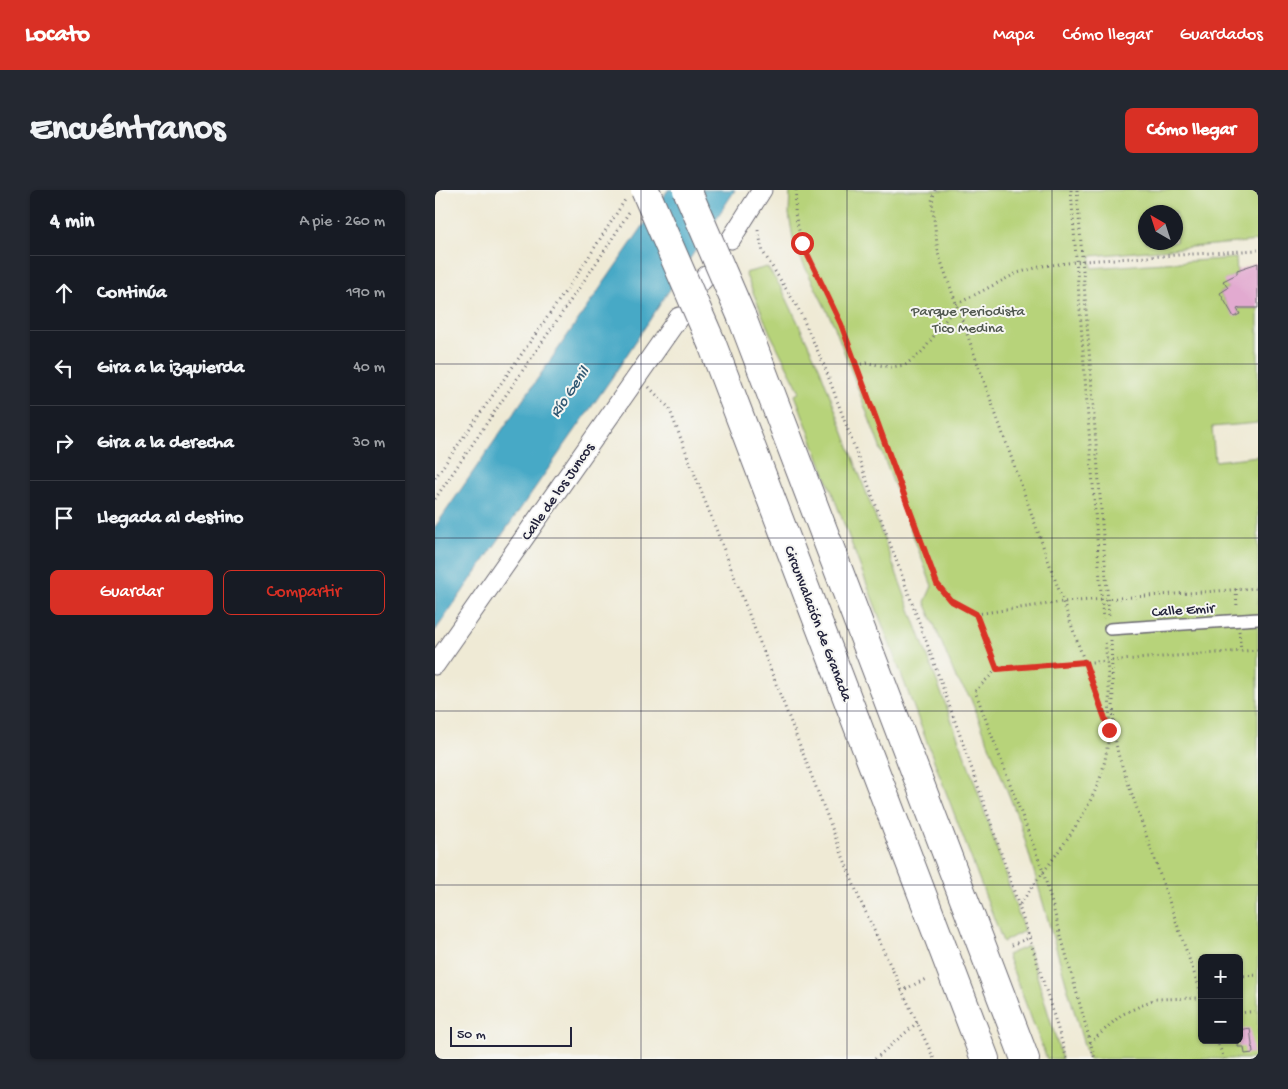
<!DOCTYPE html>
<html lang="es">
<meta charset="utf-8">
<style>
:root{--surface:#171b24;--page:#242831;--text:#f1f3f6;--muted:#9ea1a6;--line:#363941;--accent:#d93025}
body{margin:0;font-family:"Gochi Hand",sans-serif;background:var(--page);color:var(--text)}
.controls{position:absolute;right:15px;bottom:15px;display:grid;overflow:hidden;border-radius:8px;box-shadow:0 1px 4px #0004}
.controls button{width:45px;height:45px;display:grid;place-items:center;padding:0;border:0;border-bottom:1px solid var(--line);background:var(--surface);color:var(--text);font:25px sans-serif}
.compass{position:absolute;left:703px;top:15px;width:45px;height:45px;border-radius:50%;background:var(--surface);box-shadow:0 1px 4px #0004;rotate:321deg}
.scale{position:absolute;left:15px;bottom:12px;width:122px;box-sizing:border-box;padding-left:5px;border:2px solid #22223b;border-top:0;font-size:14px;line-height:18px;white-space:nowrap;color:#22223b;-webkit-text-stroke:4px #f6f6f2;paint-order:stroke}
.stop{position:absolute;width:15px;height:15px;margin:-11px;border:4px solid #d93025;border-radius:50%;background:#fff}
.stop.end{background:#d93025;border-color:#fff;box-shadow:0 1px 5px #0008}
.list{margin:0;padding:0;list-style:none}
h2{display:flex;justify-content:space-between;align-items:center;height:65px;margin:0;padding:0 20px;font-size:21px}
h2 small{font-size:16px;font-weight:400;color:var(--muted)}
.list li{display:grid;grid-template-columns:32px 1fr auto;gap:15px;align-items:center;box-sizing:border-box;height:75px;padding:0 20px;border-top:1px solid var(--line)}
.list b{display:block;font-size:19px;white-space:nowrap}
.list em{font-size:16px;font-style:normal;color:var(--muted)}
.actions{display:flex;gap:10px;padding:15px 20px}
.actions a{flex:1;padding:11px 0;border:1px solid var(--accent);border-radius:8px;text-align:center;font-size:18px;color:var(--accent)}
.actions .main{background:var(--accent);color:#fff}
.icon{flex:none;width:28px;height:28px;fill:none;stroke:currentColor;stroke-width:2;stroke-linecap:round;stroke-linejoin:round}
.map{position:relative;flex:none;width:823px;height:869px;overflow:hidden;border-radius:8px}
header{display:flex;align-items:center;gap:30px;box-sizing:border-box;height:70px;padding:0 25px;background:var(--accent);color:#fff}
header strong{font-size:24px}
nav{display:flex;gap:28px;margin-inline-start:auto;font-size:18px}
.intro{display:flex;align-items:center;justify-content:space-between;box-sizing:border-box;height:120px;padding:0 30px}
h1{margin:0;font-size:35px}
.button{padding:12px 22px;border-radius:8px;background:var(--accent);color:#fff;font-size:18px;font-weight:700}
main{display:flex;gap:30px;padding:0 30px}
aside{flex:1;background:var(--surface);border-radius:8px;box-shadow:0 1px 4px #0004}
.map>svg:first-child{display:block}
.green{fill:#b7d37a;stroke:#6c7a5a;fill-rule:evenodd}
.water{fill:#46a9c6;stroke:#346680}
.building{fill:#e2aad0}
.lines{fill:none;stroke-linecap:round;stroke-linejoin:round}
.pedestrian-casing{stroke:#6a6871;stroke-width:14}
.tertiary-casing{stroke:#6a6871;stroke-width:21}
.motorway-casing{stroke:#6a6871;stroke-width:30}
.path{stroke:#6a6871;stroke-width:3;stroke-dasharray:1 4;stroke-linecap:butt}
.pedestrian{stroke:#fff;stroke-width:11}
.tertiary{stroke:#fff;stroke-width:19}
.motorway{stroke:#fff;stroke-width:28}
.motorway-bridge-casing{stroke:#6a6871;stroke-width:30;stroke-linecap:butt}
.motorway-bridge{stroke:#fff;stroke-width:28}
.route{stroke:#d93025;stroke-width:6}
.grid{fill:none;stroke:#22223b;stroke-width:1;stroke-opacity:0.55}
.labels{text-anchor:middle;stroke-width:4;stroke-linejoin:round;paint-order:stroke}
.park-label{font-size:15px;fill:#4f574e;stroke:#f6f6f2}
.street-label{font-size:15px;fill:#22223b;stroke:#f6f6f2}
.water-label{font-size:16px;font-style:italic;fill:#305873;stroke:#f6f6f2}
</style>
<header>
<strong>Locato</strong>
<nav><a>Mapa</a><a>Cómo llegar</a><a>Guardados</a></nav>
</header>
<div class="intro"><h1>Encuéntranos</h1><a class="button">Cómo llegar</a></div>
<main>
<aside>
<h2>4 min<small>A pie · 260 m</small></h2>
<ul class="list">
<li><svg class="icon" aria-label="ahead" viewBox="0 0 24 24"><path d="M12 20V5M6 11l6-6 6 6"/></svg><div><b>Continúa</b></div><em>190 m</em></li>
<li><svg class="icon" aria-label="left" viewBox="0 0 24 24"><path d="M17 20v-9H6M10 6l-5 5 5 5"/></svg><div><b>Gira a la izquierda</b></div><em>40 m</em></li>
<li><svg class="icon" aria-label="right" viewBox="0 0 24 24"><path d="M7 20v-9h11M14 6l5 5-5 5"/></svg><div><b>Gira a la derecha</b></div><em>30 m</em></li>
<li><svg class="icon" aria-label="arrive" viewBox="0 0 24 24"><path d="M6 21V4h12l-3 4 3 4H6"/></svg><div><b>Llegada al destino</b></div></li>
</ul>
<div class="actions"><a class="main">Guardar</a><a>Compartir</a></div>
</aside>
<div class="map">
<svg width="823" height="869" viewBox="0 0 823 869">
<rect width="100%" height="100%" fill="#f6f6f2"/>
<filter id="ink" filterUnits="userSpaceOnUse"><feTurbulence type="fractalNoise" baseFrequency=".02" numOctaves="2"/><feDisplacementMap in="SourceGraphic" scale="10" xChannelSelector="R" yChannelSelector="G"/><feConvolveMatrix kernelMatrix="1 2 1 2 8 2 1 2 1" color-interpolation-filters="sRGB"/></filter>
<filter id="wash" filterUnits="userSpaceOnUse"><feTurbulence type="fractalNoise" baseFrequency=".0096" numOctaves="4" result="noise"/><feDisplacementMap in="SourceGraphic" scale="20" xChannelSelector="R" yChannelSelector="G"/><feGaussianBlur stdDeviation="1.12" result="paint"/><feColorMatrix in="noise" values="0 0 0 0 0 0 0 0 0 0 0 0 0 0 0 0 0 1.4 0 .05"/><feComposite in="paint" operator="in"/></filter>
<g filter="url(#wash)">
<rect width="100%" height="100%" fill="#efead5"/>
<!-- green -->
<g class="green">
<path d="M355,0h468v51l-167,15 1,12 144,-10 1,16 -13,7 4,7 -8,5 14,23 6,-3 -3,-3 -3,1 6,-3h18v115l-46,4 3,34 43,-5v603h-170l-68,-236 -50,-126 -14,-19 -31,-76 7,-16 -98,-261 -40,-80 -5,-31zM711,22h30v30h-30zM767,768h37v82h-37z"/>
<path d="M332,77l15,22 38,80 155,414 49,148 -21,11 -208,-547 5,-3 -30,-59 -25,-60z"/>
<path d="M593,756l34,113h-15l-40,-104z"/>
</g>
<!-- water -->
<path class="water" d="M233,0h67l-124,189 -176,252v-104z"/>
<g id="blocks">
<!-- building -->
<g class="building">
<path d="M823,73v45h-18l-3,1 3,5 -6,3 -14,-24 8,-5 -5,-7 14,-7v-4z"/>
<path d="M815,838l3,25 -8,1 -1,-7h-6l1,-17z"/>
</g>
</g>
</g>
<g filter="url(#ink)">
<use href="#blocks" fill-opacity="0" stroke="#6a6871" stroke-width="1"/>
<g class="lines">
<!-- pedestrian casing -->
<g class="pedestrian-casing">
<path id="pedestrian" d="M675,439l148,-10"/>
</g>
<!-- tertiary casing -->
<g class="tertiary-casing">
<g id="tertiary">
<path d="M296,49l31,-49"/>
<path d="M267,91l4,-5"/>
<path d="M0,475l244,-348"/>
</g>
</g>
<!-- motorway casing -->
<g class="motorway-casing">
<g id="motorway">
<path d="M306,125l284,744"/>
<path d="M277,154l273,715"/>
</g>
</g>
<!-- path -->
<g class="path">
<path d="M361,0l-1,24 7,29 39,81 96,260 13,16 26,14 21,55 -22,22 68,180 52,188"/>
<path d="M500,0l-3,11 6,52 171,477 5,2 4,22 84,242"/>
<path d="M636,0l32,429"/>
<path d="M642,0l32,426"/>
<path d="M323,40l5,22 35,56 26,57c85,231 173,459 243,694"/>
<path d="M421,175l11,-2 24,4 14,-2 18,-14 34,-47 60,-31 26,-7 40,-5 175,-11"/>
<path d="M214,197l20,21 190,490 75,161"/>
<path d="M0,288l146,-209 44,-69"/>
<path d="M0,309l170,-249 26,-41"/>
<path d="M801,399l1,19"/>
<path d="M541,424l87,-12 195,-14"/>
<path d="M804,441l2,20"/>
<path d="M676,450l3,92"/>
<path d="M562,479l261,-19"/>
<path d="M585,714c26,-37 70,-89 82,-132 12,-42 7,-90 3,-132"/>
<path d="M577,755l19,-8"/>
<path d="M804,786l19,-1"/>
<path d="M466,801l27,-13"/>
<path d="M804,823l19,-2"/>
<path d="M782,850l7,19"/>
<path d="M655,853l31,-28 34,-16 47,-1"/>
<path d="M440,869l43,-37"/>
</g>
<!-- pedestrian -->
<use href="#pedestrian" class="pedestrian"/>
<!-- tertiary -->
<use href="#tertiary" class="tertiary"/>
<!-- motorway -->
<use href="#motorway" class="motorway"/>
<!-- motorway-bridge casing -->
<g class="motorway-bridge-casing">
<g id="motorway-bridge">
<path d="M210,0l67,154"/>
<path d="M252,0l54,125"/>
</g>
</g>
<!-- motorway-bridge -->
<use href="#motorway-bridge" class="motorway-bridge"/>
</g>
</g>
<g class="lines" filter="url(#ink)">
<!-- route -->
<path class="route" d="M367,53l39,81 96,260 13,16 26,14 21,55 88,-7 24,68"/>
</g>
<!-- grid -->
<path class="grid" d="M206,0v869M412,0v869M617,0v869M0,174h823M0,348h823M0,521h823M0,695h823"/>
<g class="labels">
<!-- park labels -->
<g class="park-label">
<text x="533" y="125">Parque Periodista<tspan x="533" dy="17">Tico Medina</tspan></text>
</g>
<!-- street labels -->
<g class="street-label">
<text transform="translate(122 301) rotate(-55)" y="5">Calle de los Juncos</text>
<text transform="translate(748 419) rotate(-4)" y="5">Calle Emir</text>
<text transform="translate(384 433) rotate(69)" y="5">Circunvalación de Granada</text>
</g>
<!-- water labels -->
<g class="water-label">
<text transform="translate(133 201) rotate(-56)" y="6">Río Genil</text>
</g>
</g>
</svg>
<div class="controls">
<button>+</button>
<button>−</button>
</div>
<svg class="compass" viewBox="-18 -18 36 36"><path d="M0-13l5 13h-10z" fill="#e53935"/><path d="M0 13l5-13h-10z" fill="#9ea1a6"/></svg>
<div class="scale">50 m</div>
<div class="stop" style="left:367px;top:53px"></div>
<div class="stop end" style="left:674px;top:540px"></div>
</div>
</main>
